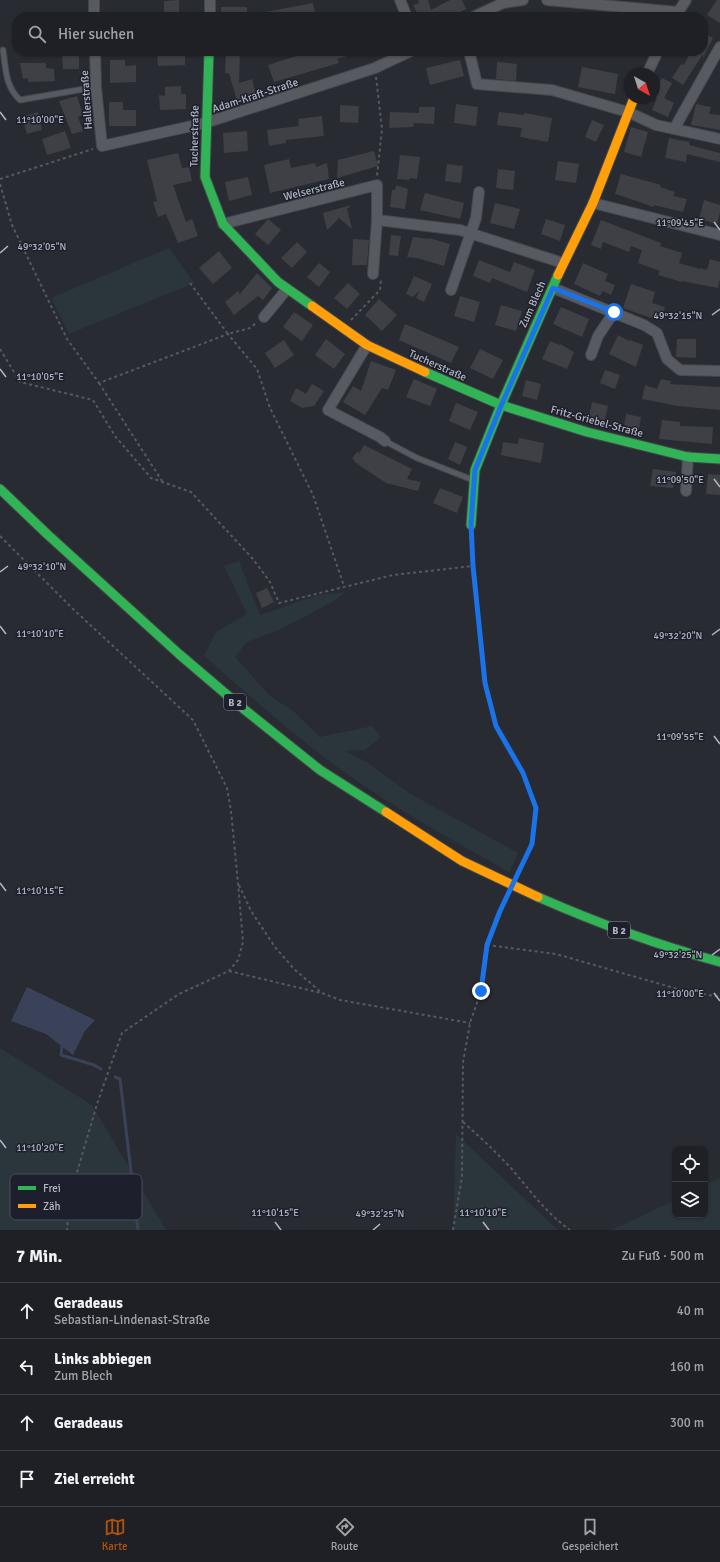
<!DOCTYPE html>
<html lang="de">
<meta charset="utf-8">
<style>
:root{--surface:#1f2026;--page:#27282e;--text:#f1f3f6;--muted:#a1a3a7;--line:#3c3e43;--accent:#b45309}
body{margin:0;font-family:Signika,sans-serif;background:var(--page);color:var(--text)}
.controls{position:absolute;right:12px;bottom:12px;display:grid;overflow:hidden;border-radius:8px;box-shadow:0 1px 3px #0004}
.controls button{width:36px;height:36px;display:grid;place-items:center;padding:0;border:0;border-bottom:1px solid var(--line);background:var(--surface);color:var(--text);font:20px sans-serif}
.compass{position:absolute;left:624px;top:68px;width:36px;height:36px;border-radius:50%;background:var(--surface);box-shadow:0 1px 3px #0004;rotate:141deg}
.stop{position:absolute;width:12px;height:12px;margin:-9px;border:3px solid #1a73e8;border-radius:50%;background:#fff}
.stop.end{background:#1a73e8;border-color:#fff;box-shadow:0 1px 4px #0008}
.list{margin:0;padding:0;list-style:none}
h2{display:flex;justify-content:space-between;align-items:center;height:52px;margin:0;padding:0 16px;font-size:17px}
h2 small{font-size:13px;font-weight:400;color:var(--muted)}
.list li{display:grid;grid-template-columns:26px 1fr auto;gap:12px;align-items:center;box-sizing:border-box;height:56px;padding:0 16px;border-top:1px solid var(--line)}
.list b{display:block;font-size:15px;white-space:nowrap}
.list p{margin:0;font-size:13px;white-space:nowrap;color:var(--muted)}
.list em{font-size:13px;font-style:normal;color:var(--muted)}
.icon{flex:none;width:22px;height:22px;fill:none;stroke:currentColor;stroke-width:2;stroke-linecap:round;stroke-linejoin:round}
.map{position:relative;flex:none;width:720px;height:1230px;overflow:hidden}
.search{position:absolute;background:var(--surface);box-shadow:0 1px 3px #0004;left:12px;right:12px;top:12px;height:44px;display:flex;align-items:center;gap:10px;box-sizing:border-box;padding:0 14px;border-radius:16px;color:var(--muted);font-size:15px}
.sheet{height:276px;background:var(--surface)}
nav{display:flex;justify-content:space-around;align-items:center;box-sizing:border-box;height:56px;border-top:1px solid var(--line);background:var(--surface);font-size:11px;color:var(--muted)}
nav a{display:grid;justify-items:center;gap:2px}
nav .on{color:var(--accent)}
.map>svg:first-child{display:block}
.green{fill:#2a363b}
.water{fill:#3a425a}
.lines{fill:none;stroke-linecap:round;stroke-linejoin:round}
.stream{stroke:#3a425a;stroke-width:3}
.building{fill:#3e4046}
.lane-casing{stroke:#45464c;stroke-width:7}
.street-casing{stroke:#45464c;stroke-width:12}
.fast-casing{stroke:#45464c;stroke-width:11}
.slow-casing{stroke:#45464c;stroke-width:11}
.path{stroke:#56595f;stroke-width:2;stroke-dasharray:3 3;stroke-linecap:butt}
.lane{stroke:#585a61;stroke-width:5}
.street{stroke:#585a61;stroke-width:10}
.fast{stroke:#30b455;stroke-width:9}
.slow{stroke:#ff9f0a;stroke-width:9}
.path-bridge{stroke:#56595f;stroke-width:2;stroke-dasharray:3 3;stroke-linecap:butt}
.route{stroke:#1a73e8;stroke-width:5}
.ticks{fill:none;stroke:#b3b6c3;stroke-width:1.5}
.labels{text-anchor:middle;stroke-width:3;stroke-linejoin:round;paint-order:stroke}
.shield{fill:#1d202c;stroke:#868996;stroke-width:1}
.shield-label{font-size:10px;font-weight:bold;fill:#b3b6c3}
.street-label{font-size:11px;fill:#b3b6c3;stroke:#1d202c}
.key{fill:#1d202c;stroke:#4a4d59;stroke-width:1}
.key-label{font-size:11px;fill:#b3b6c3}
.ticks-label{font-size:10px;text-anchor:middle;fill:#b3b6c3;stroke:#1d202c;stroke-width:3;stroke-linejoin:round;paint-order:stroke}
</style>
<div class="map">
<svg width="720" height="1230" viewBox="0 0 720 1230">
<rect width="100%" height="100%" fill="#292b33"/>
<!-- green -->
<g class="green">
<path d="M169,248l25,35 -125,51 -18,-36z"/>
<path d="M239,561l21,54 58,-20 28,-3 -12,9 -53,28 -34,13 -12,15 35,39 23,15 27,26 52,-11 9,11 -16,13 -20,1 22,11 42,31 109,60 -9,19c-48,-27 -97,-54 -143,-85 -58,-38 -110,-86 -162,-131l12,-24 31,-18 -23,-48z"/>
<path d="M0,1048l92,57 74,125h-166z"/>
<path d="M456,1134l102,96h-105z"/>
<path d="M720,1178v52h-108l63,-30v15h30v-30z"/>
</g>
<!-- water -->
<path class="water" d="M27,987l68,33 -10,11 -12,24 -27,-21 -35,-13z"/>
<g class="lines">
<!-- stream -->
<g class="stream">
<path d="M62,1046l-1,9 33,10 7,4"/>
<path d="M115,1077l5,2 18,151"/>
</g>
</g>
<!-- building -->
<g class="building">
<path d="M179,0v17h-15v-16z"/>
<path d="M418,0h10l3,10 19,-10h12l4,9 -16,8h-34l3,-1 -6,-11 6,-2z"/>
<path d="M717,0h3v23l-13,-8z"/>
<path d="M313,3l3,14h-55l-1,-4z"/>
<path d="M221,7h26v10h-25z"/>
<path d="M703,33l10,5 -10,20v-4l-20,31 -11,-7 9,-14 3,1 7,-14h12z"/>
<path d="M62,51h17v18h-16z"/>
<path d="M157,51h28v14l-27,1z"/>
<path d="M226,51l14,1 -1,31 13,-4 4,16 -19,6 -8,-28h-4z"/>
<path d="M312,51h44l1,2 -20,6 2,4 -65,19 -6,-17z"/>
<path d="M110,60h15v6l11,-1v17l-26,1z"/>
<path d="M460,60l4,16 -34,9 -4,-17z"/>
<path d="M497,62l20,2 -1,17 -20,-2z"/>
<path d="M20,63h26v5l8,1 1,12 -27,1v-4l-5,1z"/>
<path d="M582,67l36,7 -3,20 -37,-7z"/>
<path d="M662,78l10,5 -8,15 10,5 -6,14 -16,-7 5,-12 -3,-1v-4z"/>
<path d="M181,86v8h5v15l-26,1 -1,-15 6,1v-9z"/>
<path d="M77,96l6,19 -5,2 5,14 -11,3 -13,-33z"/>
<path d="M109,102h14v8h13v16h-27z"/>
<path d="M456,104l22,3 -2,19 -22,-3z"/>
<path d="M696,104l15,3 -2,7 11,1v15l-29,-5z"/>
<path d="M340,105l19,1 -1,17 -18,-1z"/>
<path d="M419,107h16l-1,17 -20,-1 -1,4 -24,1 1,-16 29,1z"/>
<path d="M38,112l4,18 -15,4 -5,-17z"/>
<path d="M499,112l25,3v-2l28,5 -4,24 -28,-5 2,-9 -25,-3z"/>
<path d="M322,116l2,20 -38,4v3l-17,3 -2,-16 32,-4 -1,-7z"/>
<path d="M592,120l12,5 -8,17 -11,-5z"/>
<path d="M631,127l17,5 -7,25 -17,-5z"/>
<path d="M65,131l6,17 -24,7 -5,-16z"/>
<path d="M247,131l1,20 -24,2 -1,-20z"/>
<path d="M669,138l21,4 -1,3 31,8v9l-33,-8 -1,8 -21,-4z"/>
<path d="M374,151l4,15 -41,12 1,-18z"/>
<path d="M178,153l4,15 7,-1 3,14 -19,4 13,37 6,-3 6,17 -20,7 -12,-29 -8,3 -5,-15 4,-1 -10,-41z"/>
<path d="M400,155l20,2 -3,22 -7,-1 -1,2 -12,-1z"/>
<path d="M289,159l2,9 24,-5 1,4 11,-4 2,16 -59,14 -6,-28z"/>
<path d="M558,161l21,3 -3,19 -21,-3z"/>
<path d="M447,164l16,2 -2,17 -16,-2z"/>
<path d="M498,169l17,2 -2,19 -17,-2z"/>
<path d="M621,174l40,11 -1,2 15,5 -2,4 14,3 -4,13 -29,-7 -1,2 -13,-5 -25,-8z"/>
<path d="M248,177l4,18 -23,6 -4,-19z"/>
<path d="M396,185l12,4 -3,20 -15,-2 2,-17h3z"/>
<path d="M425,193l39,10 -4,16 -40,-9z"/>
<path d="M704,200l16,5v7l-3,12 -18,-5z"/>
<path d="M495,203l25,6 -6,20 -24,-6z"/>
<path d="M351,205l-4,4 5,20 -13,-11 -12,12 -4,-17z"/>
<path d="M268,219l13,11 -13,15 -13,-11z"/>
<path d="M546,219l19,6 -5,16 -19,-7z"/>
<path d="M601,220l60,23 -1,3 22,7 -3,10 21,6v-1l7,2 3,-11 10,3v17l-2,9 -36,-7v1l-24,-7 2,-4 -22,-8 4,-13 -11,-4 -2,6 -26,-10 -2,7 -10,-4z"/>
<path d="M391,235l10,1 -3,20 -9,-1z"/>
<path d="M413,237l16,2v-1l21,6 -6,22 -27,-8 -10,-1z"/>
<path d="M353,239l16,1 -2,25h-15z"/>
<path d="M297,242l10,10 -15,16 -11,-10z"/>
<path d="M219,251l13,17 -19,16 -14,-16z"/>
<path d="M479,260l31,12 4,-10 21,8 -8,22 -35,-14 -2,5 -17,-7z"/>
<path d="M319,263l11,9 -11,15 -12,-10z"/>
<path d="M583,263l25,11 -3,7 10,4 -4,10 -8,-4 -3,5 -26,-12z"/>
<path d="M257,273l15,15 -9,12 -5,-4 -24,19 -9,-13 13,-11 2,3z"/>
<path d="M414,276l18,8 -8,18 -8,-4 3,-7 -6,6 -7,-3z"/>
<path d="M348,283l12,11 -13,15 -13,-11z"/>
<path d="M631,284l24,8 -3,11 13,4 -5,14 -37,-13z"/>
<path d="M460,296l20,6 -6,20 -20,-6z"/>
<path d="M379,299l18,16 -15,16 -17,-16z"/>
<path d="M501,305l21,6 -6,20 -21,-6z"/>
<path d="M561,307l28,12 -7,18 -29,-13z"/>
<path d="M294,312l19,13 -11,16 -19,-14z"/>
<path d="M405,324l54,23 -8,16 -52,-23z"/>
<path d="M618,335l11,6 1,-1 13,5 -7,22 -27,-13z"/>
<path d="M326,339l19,15 -11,15 -19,-14z"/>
<path d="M677,339h19v19l-20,-1z"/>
<path d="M284,340l10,15 -19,13 -10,-15z"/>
<path d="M550,341l10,4v-1l14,8 -7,17 -25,-10z"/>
<path d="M480,349l23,11 -10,19 -23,-11z"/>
<path d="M371,361l25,9 -8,20 -6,-2 -17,27 -22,-13 10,-16 8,5z"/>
<path d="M605,370l15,5 -5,14 -15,-6z"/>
<path d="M414,379l23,10 -7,17 -24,-9z"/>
<path d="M661,379l10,2 -1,3 50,3v23l-42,-4 -36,-7 3,-14 12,4z"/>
<path d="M526,380l15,4 -4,16 -15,-4z"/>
<path d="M312,384l12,7 -10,15 -12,2 -12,-7 6,-13 10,6z"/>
<path d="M592,402l16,4 -4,18 -16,-3z"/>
<path d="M456,403l22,9 -8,18 -21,-9z"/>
<path d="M626,414l15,3 -3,17 -15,-2z"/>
<path d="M662,420l18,2v4l33,1 -1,17 -53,-5z"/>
<path d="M519,438l25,5 -3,20 -40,-8 2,-13 15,2z"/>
<path d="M455,442l12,5 -7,18 -12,-6z"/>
<path d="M364,445l48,24 -5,10 14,3 -3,9 -32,-8 -30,-20 -4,-5 6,-7 1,3z"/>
<path d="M653,469l23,3 -3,16 -23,-2z"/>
<path d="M708,474l12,1v20l-14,-1z"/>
<path d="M440,488l23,9 -6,16 -24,-10z"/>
<path d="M267,588l7,14 -12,6 -6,-15z"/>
</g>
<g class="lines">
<!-- lane casing -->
<g class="lane-casing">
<g id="lane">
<path d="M3,50c3,19 2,36 17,50l76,-13"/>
<path d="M385,441l32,17 56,22"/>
</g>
</g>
<!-- street casing -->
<g class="street-casing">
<g id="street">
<path d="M94,0v17"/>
<path d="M400,0l7,17"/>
<path d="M547,0l131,12"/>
<path d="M210,17v-17"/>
<path d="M473,17l30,-14 20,-3"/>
<path d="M675,17l11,-17"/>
<path d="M95,51l1,36 6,59 103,-23 170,-55 36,-17"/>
<path d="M469,51l8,33 75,6 76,22 28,13 64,14"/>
<path d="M647,74l11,-23"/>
<path d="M674,129l46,-82"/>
<path d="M593,203l127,32"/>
<path d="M223,224l154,-39v35l83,10 103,33"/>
<path d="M373,274l4,-54"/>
<path d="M553,288l91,37 13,8 10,26 13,11 40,1"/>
<path d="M451,290l25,-72 3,-26"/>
<path d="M264,317l23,-28"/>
<path d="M367,345l-39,65 52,27 5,4"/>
<path d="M591,355l7,-19 16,-24"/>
<path d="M686,491l2,-34"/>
</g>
</g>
<!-- fast casing -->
<g class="fast-casing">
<g id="fast">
<path d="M209,51l-4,126 18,47 55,58 34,24"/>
<path d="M425,372l76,33 86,27 101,25 32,2"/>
<path d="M0,489l47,45 132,120 61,52 80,64 66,42"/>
<path d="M471,525l4,-55 26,-65 57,-130"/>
<path d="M538,897c59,26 119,48 182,65"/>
</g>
</g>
<!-- slow casing -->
<g class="slow-casing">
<g id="slow">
<path d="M558,275l35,-72 41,-105"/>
<path d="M312,306l55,39 58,27"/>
<path d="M386,812l76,49 76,36"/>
</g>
</g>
<!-- path -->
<g class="path">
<path d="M376,77l6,52 -5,47"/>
<path d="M0,179l93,-30"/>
<path d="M0,184l12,41 55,114 32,44 129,-49 29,35 13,39 43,87 31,91"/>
<path d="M190,283l38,51 22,-6 6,-5"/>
<path d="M351,320l29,-30 1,-10"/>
<path d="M0,349l20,33 73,18 22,36 36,42 40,14 62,67 17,23 9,21 114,-28 80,-9"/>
<path d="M99,383l63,98"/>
<path d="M0,536l73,73 120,111 34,68 4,23 7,72 5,59 -5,18 -9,11 -50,23 -57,39 -25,71 -27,92 -3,34"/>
<path d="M471,536l2,30 12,117 11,43 27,47 13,36 -4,35 -10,21"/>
<path d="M239,885l12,26 24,36 19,22 28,24 18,7 130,23"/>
<path d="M487,945l69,9 125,36 39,7"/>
<path d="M229,971l92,22"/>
<path d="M463,1122c16,14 32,29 47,45 19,22 36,46 60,63"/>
<path d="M453,1230l9,-53 1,-115 7,-39 11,-32 6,-46 13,-34"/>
</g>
<!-- lane -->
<use href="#lane" class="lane"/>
<!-- street -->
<use href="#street" class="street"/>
<!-- fast -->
<use href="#fast" class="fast"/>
<!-- slow -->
<use href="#slow" class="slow"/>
<!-- path-bridge -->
<path class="path-bridge" d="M500,911l22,-46"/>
</g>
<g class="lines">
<!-- route -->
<path class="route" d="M481,991l6,-46 13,-34 32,-67 4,-36 -13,-35 -27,-47 -11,-43 -12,-117 -2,-42 4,-54 26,-64 52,-118 61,24"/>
</g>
<!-- ticks -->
<path class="ticks" d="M0,112l6,8M714,222l6,8M0,253l8,-7M712,315l8,-6M0,369l6,8M714,479l6,8M0,572l8,-6M0,626l6,8M712,635l8,-6M714,736l6,8M0,883l6,8M712,955l8,-6M714,993l6,8M0,1140l6,8M275,1222l6,8M483,1222l6,8M373,1230l7,-6"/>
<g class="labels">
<!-- shield labels -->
<g class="shield">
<rect x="224" y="694" width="22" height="16" rx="3"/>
<rect x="608" y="922" width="22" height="16" rx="3"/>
</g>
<g class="shield-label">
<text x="235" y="706">B 2</text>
<text x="619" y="934">B 2</text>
</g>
<!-- street labels -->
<g class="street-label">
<text transform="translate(255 95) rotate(-18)" y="4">Adam-Kraft-Straße</text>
<text transform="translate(86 100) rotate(-94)" y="4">Hallerstraße</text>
<text transform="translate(194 136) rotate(-89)" y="4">Tucherstraße</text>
<text transform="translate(314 189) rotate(-14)" y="4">Welserstraße</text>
<text transform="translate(532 304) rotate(-66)" y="4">Zum Blech</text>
<text transform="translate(438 365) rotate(24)" y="4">Tucherstraße</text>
<text transform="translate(597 421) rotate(15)" y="4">Fritz-Griebel-Straße</text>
</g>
</g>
<!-- legend -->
<rect x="10" y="1174" width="132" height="46" rx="6" class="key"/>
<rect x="18" y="1186" width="18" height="4" fill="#30b455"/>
<rect x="18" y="1204" width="18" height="4" fill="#ff9f0a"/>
<g class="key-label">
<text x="43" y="1192">Frei</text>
<text x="43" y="1210">Zäh</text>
</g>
<g class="ticks-label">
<text x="40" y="123">11°10'00"E</text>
<text x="680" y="226">11°09'45"E</text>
<text x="42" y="250">49°32'05"N</text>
<text x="678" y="319">49°32'15"N</text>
<text x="40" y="380">11°10'05"E</text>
<text x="680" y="483">11°09'50"E</text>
<text x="42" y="570">49°32'10"N</text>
<text x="40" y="637">11°10'10"E</text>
<text x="678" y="639">49°32'20"N</text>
<text x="680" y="740">11°09'55"E</text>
<text x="40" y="894">11°10'15"E</text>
<text x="678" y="958">49°32'25"N</text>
<text x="680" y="997">11°10'00"E</text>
<text x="40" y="1151">11°10'20"E</text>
<text x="275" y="1216">11°10'15"E</text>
<text x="483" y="1216">11°10'10"E</text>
<text x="380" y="1217">49°32'25"N</text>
</g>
</svg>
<div class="controls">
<button><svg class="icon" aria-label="locate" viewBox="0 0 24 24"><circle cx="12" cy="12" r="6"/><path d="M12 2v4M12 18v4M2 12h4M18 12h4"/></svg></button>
<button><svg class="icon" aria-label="layers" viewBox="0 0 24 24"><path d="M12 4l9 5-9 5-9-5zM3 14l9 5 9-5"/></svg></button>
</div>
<svg class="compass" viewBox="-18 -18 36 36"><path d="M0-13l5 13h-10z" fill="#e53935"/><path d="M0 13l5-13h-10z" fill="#a1a3a7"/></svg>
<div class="stop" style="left:614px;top:312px"></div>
<div class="stop end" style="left:481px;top:991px"></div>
<div class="search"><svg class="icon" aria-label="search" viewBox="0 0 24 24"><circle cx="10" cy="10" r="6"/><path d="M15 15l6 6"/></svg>Hier suchen</div>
</div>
<section class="sheet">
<h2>7 Min.<small>Zu Fuß · 500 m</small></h2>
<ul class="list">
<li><svg class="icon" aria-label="ahead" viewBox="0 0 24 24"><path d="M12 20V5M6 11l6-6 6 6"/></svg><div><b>Geradeaus</b><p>Sebastian-Lindenast-Straße</p></div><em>40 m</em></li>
<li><svg class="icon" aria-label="left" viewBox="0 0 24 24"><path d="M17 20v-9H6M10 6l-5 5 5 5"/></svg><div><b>Links abbiegen</b><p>Zum Blech</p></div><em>160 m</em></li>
<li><svg class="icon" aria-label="ahead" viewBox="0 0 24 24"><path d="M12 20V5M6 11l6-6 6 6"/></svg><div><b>Geradeaus</b></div><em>300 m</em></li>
<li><svg class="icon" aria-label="arrive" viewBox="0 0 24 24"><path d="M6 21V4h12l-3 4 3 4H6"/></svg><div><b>Ziel erreicht</b></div></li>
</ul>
</section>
<nav>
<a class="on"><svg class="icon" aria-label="map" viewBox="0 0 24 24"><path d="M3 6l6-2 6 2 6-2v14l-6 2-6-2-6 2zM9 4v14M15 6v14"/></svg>Karte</a>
<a><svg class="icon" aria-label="directions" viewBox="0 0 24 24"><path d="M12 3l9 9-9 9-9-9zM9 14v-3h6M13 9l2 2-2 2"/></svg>Route</a>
<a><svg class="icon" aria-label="saved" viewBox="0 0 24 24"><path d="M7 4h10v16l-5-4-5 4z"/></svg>Gespeichert</a>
</nav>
